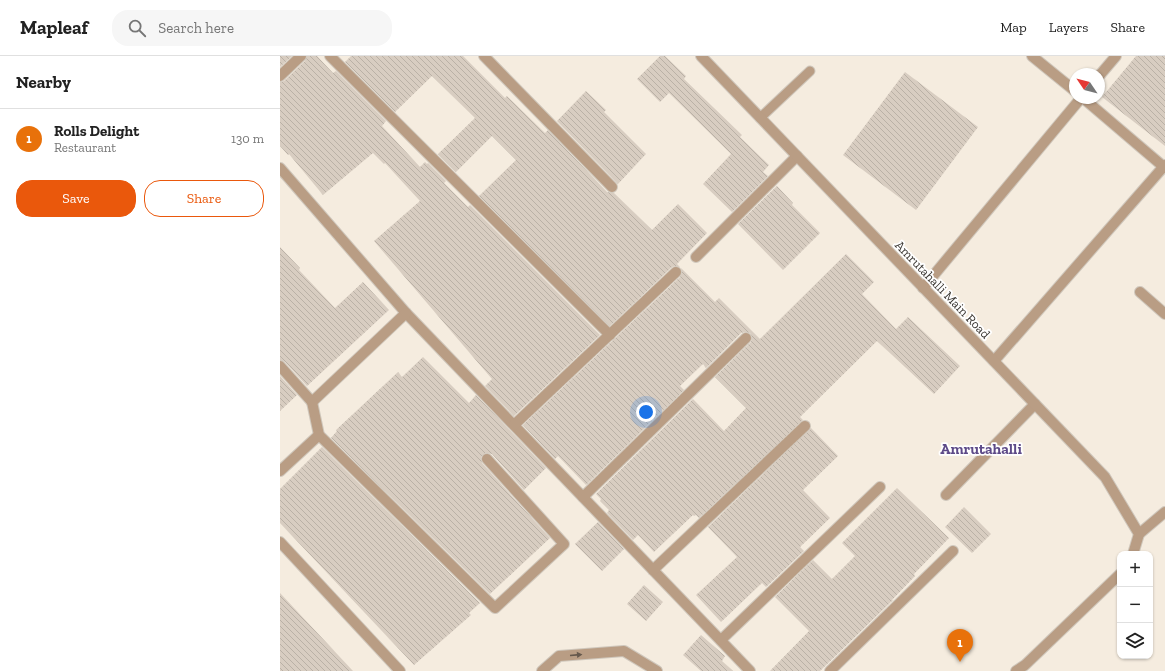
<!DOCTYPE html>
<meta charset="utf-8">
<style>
:root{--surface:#fff;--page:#f6f6f6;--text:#222;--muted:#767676;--line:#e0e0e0;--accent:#ea580c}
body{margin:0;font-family:"Zilla Slab",serif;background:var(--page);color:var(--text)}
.controls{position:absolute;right:12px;bottom:12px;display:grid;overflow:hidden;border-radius:8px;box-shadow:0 1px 3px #0004}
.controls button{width:36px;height:36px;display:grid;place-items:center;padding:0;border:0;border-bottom:1px solid var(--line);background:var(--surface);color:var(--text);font:20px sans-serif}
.compass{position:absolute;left:789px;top:12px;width:36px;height:36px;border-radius:50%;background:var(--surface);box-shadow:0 1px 3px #0004;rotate:305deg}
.you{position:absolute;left:366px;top:356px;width:14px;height:14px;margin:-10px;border:3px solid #fff;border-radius:50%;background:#1a73e8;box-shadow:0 0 0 6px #1a73e833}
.badge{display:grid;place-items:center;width:26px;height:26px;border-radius:50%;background:var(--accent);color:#fff;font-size:13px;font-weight:700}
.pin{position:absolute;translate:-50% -33px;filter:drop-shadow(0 1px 2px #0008)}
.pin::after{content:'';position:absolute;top:21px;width:14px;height:12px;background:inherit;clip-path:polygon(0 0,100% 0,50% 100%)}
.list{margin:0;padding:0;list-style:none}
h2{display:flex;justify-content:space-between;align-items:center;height:52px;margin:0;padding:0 16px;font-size:17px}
h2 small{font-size:13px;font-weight:400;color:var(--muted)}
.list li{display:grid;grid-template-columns:26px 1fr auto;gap:12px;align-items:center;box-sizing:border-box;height:60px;padding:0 16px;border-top:1px solid var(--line)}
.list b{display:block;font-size:15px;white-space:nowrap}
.list p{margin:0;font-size:13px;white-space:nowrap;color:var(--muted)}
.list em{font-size:13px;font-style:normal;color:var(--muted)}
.actions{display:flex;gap:8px;padding:12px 16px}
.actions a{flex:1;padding:9px 0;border:1px solid var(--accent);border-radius:16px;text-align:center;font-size:14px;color:var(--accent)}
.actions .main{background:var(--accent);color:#fff}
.icon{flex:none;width:22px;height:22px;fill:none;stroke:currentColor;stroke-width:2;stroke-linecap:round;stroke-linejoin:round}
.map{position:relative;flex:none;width:885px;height:615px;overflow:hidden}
header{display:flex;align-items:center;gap:24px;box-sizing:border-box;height:56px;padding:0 20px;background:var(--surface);border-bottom:1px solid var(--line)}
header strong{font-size:19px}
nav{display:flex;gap:22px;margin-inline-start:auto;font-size:14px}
.search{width:280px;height:36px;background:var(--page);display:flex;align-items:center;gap:10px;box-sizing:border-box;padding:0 14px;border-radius:16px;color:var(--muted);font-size:15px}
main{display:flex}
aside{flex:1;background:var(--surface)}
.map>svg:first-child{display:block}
.building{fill:url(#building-back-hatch)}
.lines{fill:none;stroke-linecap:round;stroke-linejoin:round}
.service-casing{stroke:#cfc7bc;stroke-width:11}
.minor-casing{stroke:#cfc7bc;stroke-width:12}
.tertiary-casing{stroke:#cfc7bc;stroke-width:12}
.service{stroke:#b99d84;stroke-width:9}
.minor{stroke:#b99d84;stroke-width:10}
.tertiary{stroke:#b99d84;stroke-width:10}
.oneway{fill:#66594d}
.labels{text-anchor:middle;stroke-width:3.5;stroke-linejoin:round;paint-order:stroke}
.street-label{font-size:13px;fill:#393530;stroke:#fff}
.quarter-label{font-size:15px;font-weight:bold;fill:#5d4a88;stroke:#fff}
</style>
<header>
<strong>Mapleaf</strong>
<div class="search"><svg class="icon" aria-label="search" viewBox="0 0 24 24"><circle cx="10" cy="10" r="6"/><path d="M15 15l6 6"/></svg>Search here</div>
<nav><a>Map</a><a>Layers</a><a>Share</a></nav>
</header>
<main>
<aside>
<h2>Nearby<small></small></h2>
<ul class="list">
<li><span class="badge" style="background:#e8710a">1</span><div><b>Rolls Delight</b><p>Restaurant</p></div><em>130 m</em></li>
</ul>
<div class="actions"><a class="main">Save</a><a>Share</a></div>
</aside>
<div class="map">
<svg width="885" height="615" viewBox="0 0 885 615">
<defs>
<pattern id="building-back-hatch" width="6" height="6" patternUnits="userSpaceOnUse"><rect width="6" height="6" fill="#d8cdc1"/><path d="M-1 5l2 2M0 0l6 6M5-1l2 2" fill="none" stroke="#bab1a6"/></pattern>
</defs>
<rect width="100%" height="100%" fill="#f5ecdf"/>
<!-- building -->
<g class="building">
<path d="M0,0h12l-12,11z"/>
<path d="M27,0h10l16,17 3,-2 50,50 -4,5 38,41 5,-5 2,2 1,-1 18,18 -2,2 24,24 2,-2 130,130 -86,81 -29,-30 7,-7 -118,-138 46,-40 -35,-38 -1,1 -11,-11 -50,42 -34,-41 -1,1 -8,-9v-64l4,-1 21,-20z"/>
<path d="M71,0h112l42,42 2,-2 38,37 3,-3 59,62 7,1 38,37 26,-26 29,29 -30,31 3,3 -5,-1 -3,1 -62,59 -131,-130 37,-36 -24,-24 -36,36 -18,-18 37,-36 -43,-42 -37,36 -50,-50z"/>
<path d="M380,0h5l21,20 -2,3 58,56 -2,2 29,28 -6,7 5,4 -36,36 -29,-28 28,-30 -62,-61 -9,9 -23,-23z"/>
<path d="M856,0h29v90l-63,-49z"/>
<path d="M625,16l73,55 -62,83 -73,-55z"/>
<path d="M306,35l20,19 -2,2 42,42 -28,30 -61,-63z"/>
<path d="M497,130l16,17 -1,2 28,28 -37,37 -45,-46z"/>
<path d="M0,191l20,21 -1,2 36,38 28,-26 26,28 -82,76 -22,-24 -5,-2z"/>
<path d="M566,198l28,28 -12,12 34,35 12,-12 52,49 -26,28 -57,-53 -77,76 3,3 -104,98 -3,-3 -2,1 -1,-1 -39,37 -16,-17 -5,5 -26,-27 2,-3 -9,-9 1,-2 -5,-5 97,-95 31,32 22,-23 -31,-31 36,-35 1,-5 -2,-4 -5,-1 -4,1 -35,35 -3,-4 -23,22 4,4 -98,95 -28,-29 -3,3 -32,-34 157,-148 2,-4 -1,-5 34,34 4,-4 41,41z"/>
<path d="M143,301l46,46 7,-8 70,73 -22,22 -32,-36 -6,-1 -5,4 1,6 68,75 -60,56 -159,-156 6,-7 -1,-1 62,-58 4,5z"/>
<path d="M0,320l17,19 -17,16z"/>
<path d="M531,372l27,28 -35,34 27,28 -30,29 4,4 -38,36 -4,-4 -41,39 -25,-27 41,-38 -29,-30z"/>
<path d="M42,391l158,156 -11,10 2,2 -57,50 -134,-142v-34z"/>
<path d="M617,432l52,50 -35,36 1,2 -23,24h1l-73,71h-50l39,-40 -34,-34 38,-37 19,19 23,-23 -13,-13z"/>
<path d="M684,451l27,27 -19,19 -27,-26z"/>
<path d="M318,466l26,27 -22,22 -27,-27z"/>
<path d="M364,529l19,17 -17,19 -19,-17z"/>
<path d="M0,537l73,78h-73z"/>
<path d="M421,579l24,21 -3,5 11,10h-32l-18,-16z"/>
</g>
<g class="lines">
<!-- service casing -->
<g class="service-casing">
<path id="service" d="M480,62l50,-47"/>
</g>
<!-- minor casing -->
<g class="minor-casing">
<g id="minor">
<path d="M50,0l280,279"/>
<path d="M204,0l128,131"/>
<path d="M752,0l43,35"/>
<path d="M0,20l21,-20"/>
<path d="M819,20l17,-20"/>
<path d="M803,42l82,70"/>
<path d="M0,112l126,145 344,358"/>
<path d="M416,201l101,-101"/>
<path d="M643,232l158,-190"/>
<path d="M860,236l25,22"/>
<path d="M714,305l171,-196"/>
<path d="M0,310l32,36 94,-89"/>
<path d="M32,346l7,33 176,173 69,-64 -77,-85"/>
<path d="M234,369l162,-153"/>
<path d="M0,415l39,-36"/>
<path d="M666,439l89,-91"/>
<path d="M303,441l163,-159"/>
<path d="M0,486l120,129"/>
<path d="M373,514l152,-144"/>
<path d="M441,584l159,-153"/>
<path d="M262,615l17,-15 65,-5 33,20"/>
<path d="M550,615l123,-120"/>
</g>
</g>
<!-- tertiary casing -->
<g class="tertiary-casing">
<g id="tertiary">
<path d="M421,0l404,421 34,57 -6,20"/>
<path d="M859,478l26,-22"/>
<path d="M736,615l9,-6 95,-91"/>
</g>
</g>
<!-- service -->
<use href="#service" class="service"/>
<!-- minor -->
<use href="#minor" class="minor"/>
<!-- tertiary -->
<use href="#tertiary" class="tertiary"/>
</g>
<!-- one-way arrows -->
<defs><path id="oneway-solid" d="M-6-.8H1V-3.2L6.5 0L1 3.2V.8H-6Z"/></defs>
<use class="oneway" href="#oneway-solid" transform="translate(296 599) rotate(-5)"/>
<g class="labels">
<!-- street labels -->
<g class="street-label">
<text transform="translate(663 233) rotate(46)" y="5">Amrutahalli Main Road</text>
</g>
<!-- quarter labels -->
<g class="quarter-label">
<text x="701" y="398">Amrutahalli</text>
</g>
</g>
</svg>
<div class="controls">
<button>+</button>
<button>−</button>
<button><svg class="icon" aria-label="layers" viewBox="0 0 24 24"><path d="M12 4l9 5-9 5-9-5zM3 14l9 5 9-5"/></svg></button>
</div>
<svg class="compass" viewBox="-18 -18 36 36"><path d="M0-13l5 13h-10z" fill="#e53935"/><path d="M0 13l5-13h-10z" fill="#767676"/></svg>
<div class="you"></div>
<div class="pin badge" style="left:680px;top:606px;background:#e8710a">1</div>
</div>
</main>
